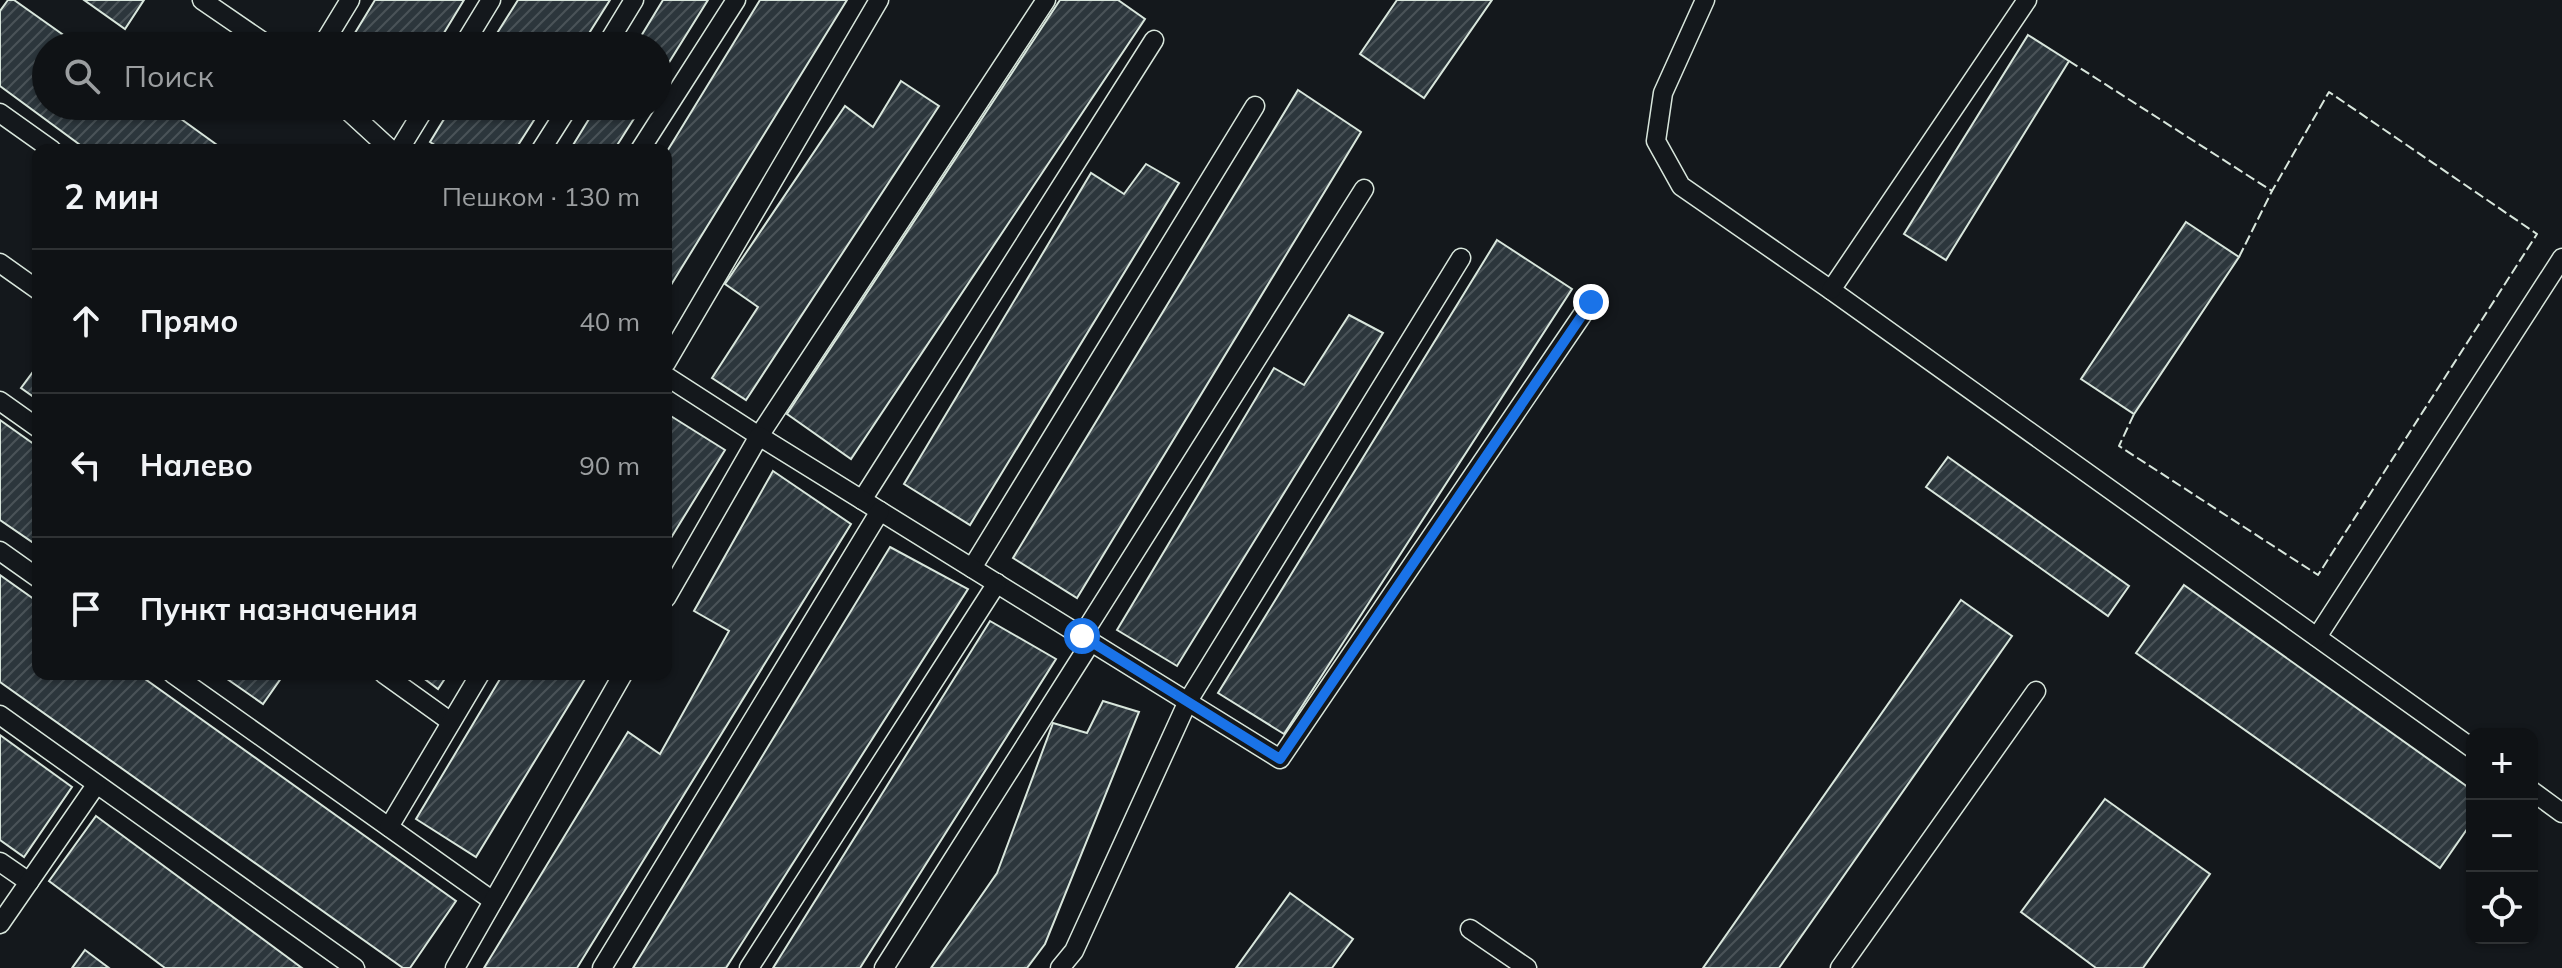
<!DOCTYPE html>
<html lang="ru">
<meta charset="utf-8">
<style>
:root{--surface:#0f1215;--page:#181b1e;--text:#f1f3f6;--muted:#9b9ea0;--line:#2f3234}
body{margin:0;font-family:Mulish,sans-serif;background:var(--page);color:var(--text)}
.controls{position:absolute;right:24px;bottom:24px;display:grid;overflow:hidden;border-radius:16px;box-shadow:0 2px 6px #0004}
.controls button{width:72px;height:72px;display:grid;place-items:center;padding:0;border:0;border-bottom:2px solid var(--line);background:var(--surface);color:var(--text);font:40px sans-serif}
.stop{position:absolute;width:24px;height:24px;margin:-18px;border:6px solid #1a73e8;border-radius:50%;background:#fff}
.stop.end{background:#1a73e8;border-color:#fff;box-shadow:0 2px 8px #0008}
.list{margin:0;padding:0;list-style:none}
h2{display:flex;justify-content:space-between;align-items:center;height:104px;margin:0;padding:0 32px;font-size:34px}
h2 small{font-size:26px;font-weight:400;color:var(--muted)}
.list li{display:grid;grid-template-columns:52px 1fr auto;gap:24px;align-items:center;box-sizing:border-box;height:144px;padding:0 32px;border-top:2px solid var(--line)}
.list b{display:block;font-size:30px;white-space:nowrap}
.list em{font-size:26px;font-style:normal;color:var(--muted)}
.icon{flex:none;width:44px;height:44px;fill:none;stroke:currentColor;stroke-width:2;stroke-linecap:round;stroke-linejoin:round}
.map{position:relative;flex:none;width:2562px;height:968px;overflow:hidden}
.search{position:absolute;background:var(--surface);box-shadow:0 2px 6px #0004;left:32px;top:32px;width:640px;height:88px;display:flex;align-items:center;gap:20px;box-sizing:border-box;padding:0 28px;border-radius:44px;color:var(--muted);font-size:30px}
.panel{position:absolute;background:var(--surface);box-shadow:0 2px 6px #0004;left:32px;top:144px;width:640px;height:536px;border-radius:16px}
.map>svg:first-child{display:block}
.building{fill:url(#building-hatch);stroke:#d8e6dc;stroke-width:2}
.lines{fill:none;stroke-linecap:round;stroke-linejoin:round}
.lane-casing{stroke:#d8e6dc;stroke-width:21}
.lane{stroke:#14181c;stroke-width:18}
.fence{stroke:#d8e6dc;stroke-width:2;stroke-dasharray:10 4;stroke-linecap:butt}
.route{stroke:#1a73e8;stroke-width:10}
</style>
<div class="map">
<svg width="2562" height="968" viewBox="0 0 2562 968">
<defs>
<pattern id="building-hatch" width="6" height="6" patternUnits="userSpaceOnUse" patternTransform="scale(2)"><rect width="6" height="6" fill="#2c363c"/><path d="M-1 1l2-2M0 6l6-6M5 7l2-2" fill="none" stroke="#4a5358"/></pattern>
</defs>
<rect width="100%" height="100%" fill="#14181c"/>
<!-- building -->
<g class="building">
<path d="M8,0h6l65,46h-33v60h117l61,44h-137l-87,-64v-75z"/>
<path d="M84,0h60l-19,29z"/>
<path d="M375,0h89l-28,46h-89z"/>
<path d="M518,0h92l-29,46h-92z"/>
<path d="M663,0h45l-50,80v-34h-23z"/>
<path d="M760,0h87l-181,293v-140z"/>
<path d="M1060,0h58l27,19 -294,440 -64,-45z"/>
<path d="M1397,0h95l-68,98 -64,-44z"/>
<path d="M2028,35l41,26 -123,199 -42,-26z"/>
<path d="M901,81l38,25 -193,294 -34,-22 46,-71 -33,-23 120,-178 28,21z"/>
<path d="M1298,90l63,42 -284,466 -64,-40z"/>
<path d="M377,106h21l-5,9z"/>
<path d="M452,106h91l-28,44h-72l-13,-8z"/>
<path d="M597,106h45l-28,44h-44z"/>
<path d="M1146,164l33,19 -209,342 -66,-41 187,-311 33,21z"/>
<path d="M2186,222l53,35 -105,157 -53,-35z"/>
<path d="M1497,240l75,49 -288,445 -66,-41z"/>
<path d="M1349,315l34,18 -206,333 -60,-36 157,-262 30,17z"/>
<path d="M38,365v35l-17,-12z"/>
<path d="M666,413l59,37 -59,96z"/>
<path d="M0,420l38,27v99l-38,-26z"/>
<path d="M1948,457l181,129 -21,30 -182,-129z"/>
<path d="M773,471l78,53 -274,444h-93l144,-236 32,22 69,-123 -35,-20z"/>
<path d="M890,547l78,42 -242,379h-93z"/>
<path d="M0,575l38,27v72h100l318,227 -46,67h-7l-403,-286z"/>
<path d="M2184,585l288,205v32l-32,46 -304,-215z"/>
<path d="M1961,600l51,36 -233,332h-76z"/>
<path d="M990,621l66,38 -196,309h-87z"/>
<path d="M220,674h64l-21,30z"/>
<path d="M418,674h30l-10,15z"/>
<path d="M503,674h85l-112,183 -60,-38z"/>
<path d="M1103,701l36,11 -94,232 -18,24h-96l66,-95 56,-150 34,10z"/>
<path d="M0,735l72,52 -48,70 -24,-17z"/>
<path d="M2105,799l105,75 -67,94h-47l-75,-56z"/>
<path d="M96,816l206,152h-137l-116,-87z"/>
<path d="M1290,893l63,46 -21,29h-96z"/>
<path d="M85,950l24,18h-37z"/>
</g>
<g class="lines">
<!-- lane casing -->
<g class="lane-casing">
<g id="lane">
<path d="M202,0l67,46"/>
<path d="M1705,0l-42,93 -7,48 25,45 150,104 641,458"/>
<path d="M322,46l28,-46"/>
<path d="M463,46l28,-46"/>
<path d="M606,46l28,-46"/>
<path d="M343,106l48,44"/>
<path d="M0,113l52,37"/>
<path d="M399,150l27,-44"/>
<path d="M541,150l28,-44"/>
<path d="M640,150l96,-150"/>
<path d="M0,263l38,27"/>
<path d="M1831,290l196,-290"/>
<path d="M666,363l213,-363"/>
<path d="M666,376l93,60 287,-436"/>
<path d="M0,401l38,27"/>
<path d="M862,500l292,-460"/>
<path d="M0,551l38,27"/>
<path d="M972,568l283,-462"/>
<path d="M666,598l93,-162 521,323 311,-457"/>
<path d="M1082,636l282,-447"/>
<path d="M2317,637l245,-379"/>
<path d="M173,674l320,227"/>
<path d="M384,674l67,48"/>
<path d="M0,715l355,253"/>
<path d="M2532,791l30,22"/>
<path d="M389,827l91,-153"/>
<path d="M0,862l29,20"/>
<path d="M0,924l96,-139"/>
<path d="M1470,929l57,39"/>
<path d="M455,968l168,-294"/>
<path d="M602,968l278,-457"/>
<path d="M749,968l248,-385"/>
<path d="M884,968l207,-326"/>
<path d="M1060,968l14,-17 114,-250 273,-443"/>
<path d="M1840,968l196,-277"/>
</g>
</g>
<!-- lane -->
<use href="#lane" class="lane"/>
<!-- fence -->
<g class="fence">
<path d="M2069,61l203,130 57,-99 208,142 -219,341 -199,-129 15,-32"/>
<path d="M2239,257l33,-66"/>
</g>
</g>
<g class="lines">
<!-- route -->
<path class="route" d="M1082,636l198,123 311,-457"/>
</g>
</svg>
<div class="controls">
<button>+</button>
<button>−</button>
<button><svg class="icon" aria-label="locate" viewBox="0 0 24 24"><circle cx="12" cy="12" r="6"/><path d="M12 2v4M12 18v4M2 12h4M18 12h4"/></svg></button>
</div>
<div class="stop" style="left:1082px;top:636px"></div>
<div class="stop end" style="left:1591px;top:302px"></div>
<div class="search"><svg class="icon" aria-label="search" viewBox="0 0 24 24"><circle cx="10" cy="10" r="6"/><path d="M15 15l6 6"/></svg>Поиск</div>
<section class="panel">
<h2>2 мин<small>Пешком · 130 m</small></h2>
<ul class="list">
<li><svg class="icon" aria-label="ahead" viewBox="0 0 24 24"><path d="M12 20V5M6 11l6-6 6 6"/></svg><div><b>Прямо</b></div><em>40 m</em></li>
<li><svg class="icon" aria-label="left" viewBox="0 0 24 24"><path d="M17 20v-9H6M10 6l-5 5 5 5"/></svg><div><b>Налево</b></div><em>90 m</em></li>
<li><svg class="icon" aria-label="arrive" viewBox="0 0 24 24"><path d="M6 21V4h12l-3 4 3 4H6"/></svg><div><b>Пункт назначения</b></div></li>
</ul>
</section>
</div>
